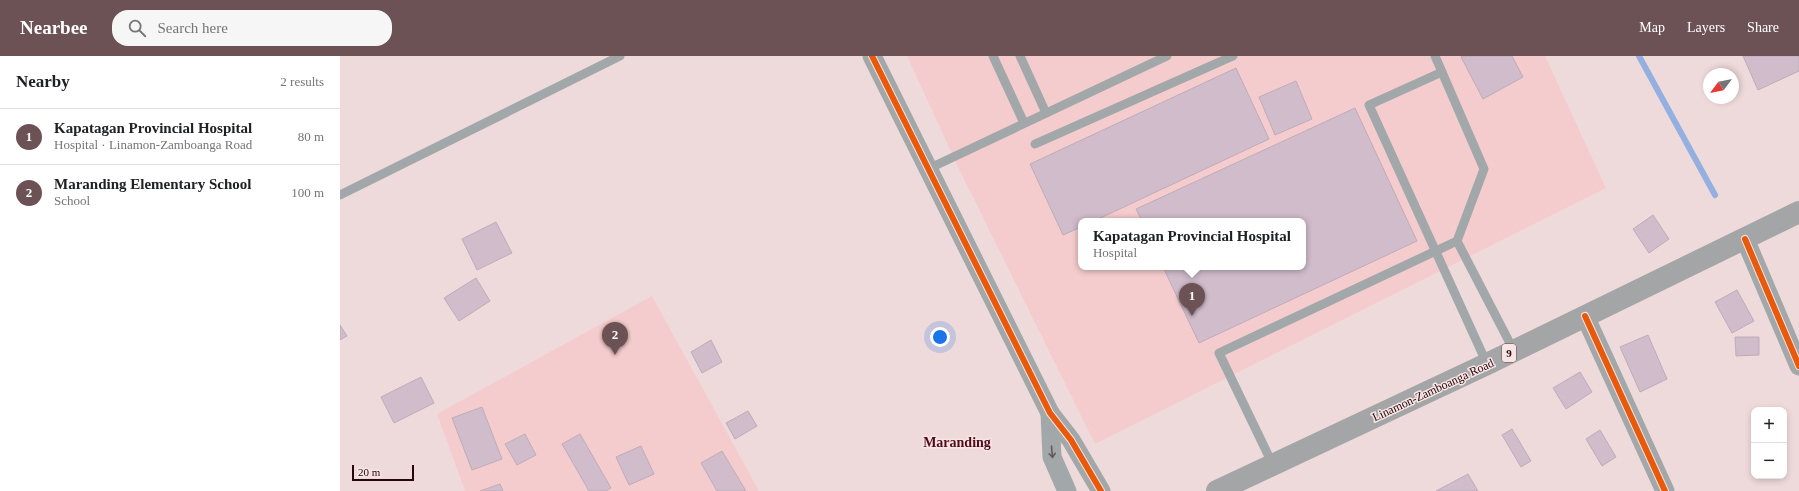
<!DOCTYPE html>
<meta charset="utf-8">
<style>
:root{--surface:#fff;--page:#f6f6f6;--text:#202124;--muted:#757577;--line:#e0e0e0;--accent:#6c5254}
body{margin:0;font-family:Georgia,serif;background:var(--page);color:var(--text)}
.controls{position:absolute;right:12px;bottom:12px;display:grid;overflow:hidden;border-radius:8px;box-shadow:0 2px 6px #0003}
.controls button{width:36px;height:36px;display:grid;place-items:center;padding:0;border:0;border-bottom:1px solid var(--line);background:var(--surface);color:var(--text);font:20px sans-serif}
.compass{position:absolute;left:1363px;top:12px;width:36px;height:36px;border-radius:50%;background:var(--surface);box-shadow:0 2px 6px #0003;rotate:238deg}
.scale{position:absolute;left:12px;bottom:10px;width:62px;box-sizing:border-box;padding-left:4px;border:2px solid #26080b;border-top:0;font-size:11px;line-height:14px;white-space:nowrap;color:#26080b;-webkit-text-stroke:3px #f7e5e5;paint-order:stroke}
.you{position:absolute;left:600px;top:281px;width:14px;height:14px;margin:-10px;border:3px solid #fff;border-radius:50%;background:#1a73e8;box-shadow:0 0 0 6px #1a73e833}
.badge{display:grid;place-items:center;width:26px;height:26px;border-radius:50%;background:var(--accent);color:#fff;font-size:13px;font-weight:700}
.pin{position:absolute;translate:-50% -33px;filter:drop-shadow(0 1px 2px #0008)}
.pin::after{content:'';position:absolute;top:21px;width:14px;height:12px;background:inherit;clip-path:polygon(0 0,100% 0,50% 100%)}
.popup{position:absolute;left:738px;top:162px;width:228px;height:52px;box-sizing:border-box;display:grid;place-content:center;border-radius:8px;background:var(--surface);filter:drop-shadow(0 1px 3px #0005);font-size:13px;white-space:nowrap;color:var(--muted)}
.popup b{font-size:15px;color:var(--text)}
.popup::after{content:'';position:absolute;left:50%;top:100%;margin-left:-8px;border:8px solid transparent;border-top-color:var(--surface)}
.list{margin:0;padding:0;list-style:none}
h2{display:flex;justify-content:space-between;align-items:center;height:52px;margin:0;padding:0 16px;font-size:17px}
h2 small{font-size:13px;font-weight:400;color:var(--muted)}
.list li{display:grid;grid-template-columns:26px 1fr auto;gap:12px;align-items:center;box-sizing:border-box;height:56px;padding:0 16px;border-top:1px solid var(--line)}
.list b{display:block;font-size:15px;white-space:nowrap}
.list p{margin:0;font-size:13px;white-space:nowrap;color:var(--muted)}
.list em{font-size:13px;font-style:normal;color:var(--muted)}
.icon{flex:none;width:22px;height:22px;fill:none;stroke:currentColor;stroke-width:2;stroke-linecap:round;stroke-linejoin:round}
.map{position:relative;flex:none;width:1459px;height:435px;overflow:hidden}
header{display:flex;align-items:center;gap:24px;box-sizing:border-box;height:56px;padding:0 20px;background:var(--accent);color:#fff}
header strong{font-size:19px}
nav{display:flex;gap:22px;margin-inline-start:auto;font-size:14px}
.search{width:280px;height:36px;background:var(--page);display:flex;align-items:center;gap:10px;box-sizing:border-box;padding:0 14px;border-radius:16px;color:var(--muted);font-size:15px}
main{display:flex}
aside{flex:1;background:var(--surface)}
.map>svg:first-child{display:block}
.built{fill:#f5cccd;fill-rule:evenodd}
.lines{fill:none;stroke-linecap:round;stroke-linejoin:round}
.stream{stroke:#93b0e1;stroke-width:6}
.building{fill:#d0bccb;stroke:#bfacb8}
.lane{stroke:#a2a8a9;stroke-width:9}
.street{stroke:#a2a8a9;stroke-width:19}
.highway{stroke:#a4a5a6;stroke-width:22}
.cycleway-casing{stroke:#f7e5e5;stroke-width:8}
.cycleway{stroke:#e8590c;stroke-width:6}
.oneway{stroke:#64585a}
.labels{text-anchor:middle;stroke-width:3;stroke-linejoin:round;paint-order:stroke}
.shield{fill:#f7e5e5;stroke:#654a4c;stroke-width:1}
.shield-label{font-size:11px;font-weight:bold;fill:#26080b}
.street-label{font-size:12px;fill:#26080b;stroke:#f7e5e5}
.quarter-label{font-size:14px;font-weight:bold;fill:#520a18;stroke:#f7e5e5}
</style>
<header>
<strong>Nearbee</strong>
<div class="search"><svg class="icon" aria-label="search" viewBox="0 0 24 24"><circle cx="10" cy="10" r="6"/><path d="M15 15l6 6"/></svg>Search here</div>
<nav><a>Map</a><a>Layers</a><a>Share</a></nav>
</header>
<main>
<aside>
<h2>Nearby<small>2 results</small></h2>
<ul class="list">
<li><span class="badge">1</span><div><b>Kapatagan Provincial Hospital</b><p>Hospital · Linamon-Zamboanga Road</p></div><em>80 m</em></li>
<li><span class="badge">2</span><div><b>Maranding Elementary School</b><p>School</p></div><em>100 m</em></li>
</ul>
</aside>
<div class="map">
<svg width="1459" height="435" viewBox="0 0 1459 435">
<rect width="100%" height="100%" fill="#efdadb"/>
<!-- built -->
<g class="built">
<path d="M567,0h638l61,132 -511,256 -136,-275zM741,165h222v46h-222z"/>
<path d="M312,240l107,195h-294l-28,-77z"/>
</g>
<g class="lines">
<!-- stream -->
<path class="stream" d="M1299,0l76,139"/>
</g>
<!-- building -->
<g class="building">
<path d="M1122,0h50l11,21 -40,22 -22,-42z"/>
<path d="M1403,0h56v15l-41,19z"/>
<path d="M896,12l33,71 -175,82h-13v6l-18,8 -33,-71z"/>
<path d="M956,25l16,38 -37,16 -16,-38z"/>
<path d="M1015,52l62,133 -218,102 -36,-76h140v-46h-161l-6,-12z"/>
<path d="M1313,159l16,24 -20,14 -16,-24z"/>
<path d="M156,166l16,31 -35,17 -15,-31z"/>
<path d="M136,222l14,23 -31,20 -15,-23z"/>
<path d="M1397,234l17,31 -22,12 -17,-31z"/>
<path d="M0,269l7,11 -7,4z"/>
<path d="M1308,279l19,44 -27,13 -20,-45z"/>
<path d="M1395,281h24v18l-23,1z"/>
<path d="M371,284l11,22 -20,11 -11,-21z"/>
<path d="M1240,316l12,20 -26,17 -13,-21z"/>
<path d="M81,321l13,26 -40,20 -13,-26z"/>
<path d="M142,351l20,52 -30,11 -20,-52z"/>
<path d="M408,355l9,15 -22,13 -9,-16z"/>
<path d="M1172,373l19,32 -10,6 -19,-32z"/>
<path d="M1260,374l16,27 -14,9 -16,-27z"/>
<path d="M185,378l11,21 -19,10 -12,-21z"/>
<path d="M240,378l31,54 -5,3h-17l-27,-47z"/>
<path d="M301,390l13,28 -25,11 -13,-28z"/>
<path d="M382,395l24,40h-29l-16,-28z"/>
<path d="M1128,418l10,17h-42z"/>
<path d="M160,428l3,7h-23z"/>
</g>
<g class="lines">
<!-- lane -->
<g class="lane">
<path d="M653,0l31,67"/>
<path d="M680,0l26,57"/>
<path d="M1102,16l-73,33 118,259"/>
<path d="M695,88l198,-88"/>
<path d="M588,113l239,-113"/>
<path d="M0,139l280,-139"/>
<path d="M1117,185l57,110"/>
<path d="M933,409l-54,-112 238,-112 27,-72 -49,-113"/>
</g>
<!-- street -->
<g class="street">
<path d="M532,0l178,357 21,27 30,51"/>
<path d="M1405,183l54,127"/>
<path d="M1245,260l80,175"/>
<path d="M710,357l2,44 15,34"/>
</g>
<!-- highway -->
<path class="highway" d="M877,435l270,-127 312,-152"/>
<!-- cycleway casing -->
<g class="cycleway-casing">
<g id="cycleway">
<path d="M532,0l178,357 21,27 30,51"/>
<path d="M1405,183l54,127"/>
<path d="M1245,260l80,175"/>
</g>
</g>
<!-- cycleway -->
<use href="#cycleway" class="cycleway"/>
</g>
<!-- one-way arrows -->
<defs><path id="oneway-shaft" d="M-6 0H5M1.5-3L5.5 0L1.5 3" fill="none" stroke-width="1.6" stroke-linecap="round" stroke-linejoin="round"/></defs>
<use class="oneway" href="#oneway-shaft" transform="translate(712 396) rotate(85)"/>
<g class="labels">
<!-- shield labels -->
<rect class="shield" x="1162" y="288" width="14" height="18" rx="3"/>
<g class="shield-label">
<text x="1169" y="301">9</text>
</g>
<!-- street labels -->
<g class="street-label">
<text transform="translate(1093 334) rotate(-25)" y="4">Linamon-Zamboanga Road</text>
</g>
<!-- quarter labels -->
<g class="quarter-label">
<text x="617" y="391">Maranding</text>
</g>
</g>
</svg>
<div class="controls">
<button>+</button>
<button>−</button>
</div>
<svg class="compass" viewBox="-18 -18 36 36"><path d="M0-13l5 13h-10z" fill="#e53935"/><path d="M0 13l5-13h-10z" fill="#757577"/></svg>
<div class="scale">20 m</div>
<div class="you"></div>
<div class="pin badge" style="left:852px;top:260px">1</div>
<div class="popup"><b>Kapatagan Provincial Hospital</b>Hospital</div>
<div class="pin badge" style="left:275px;top:299px">2</div>
</div>
</main>
